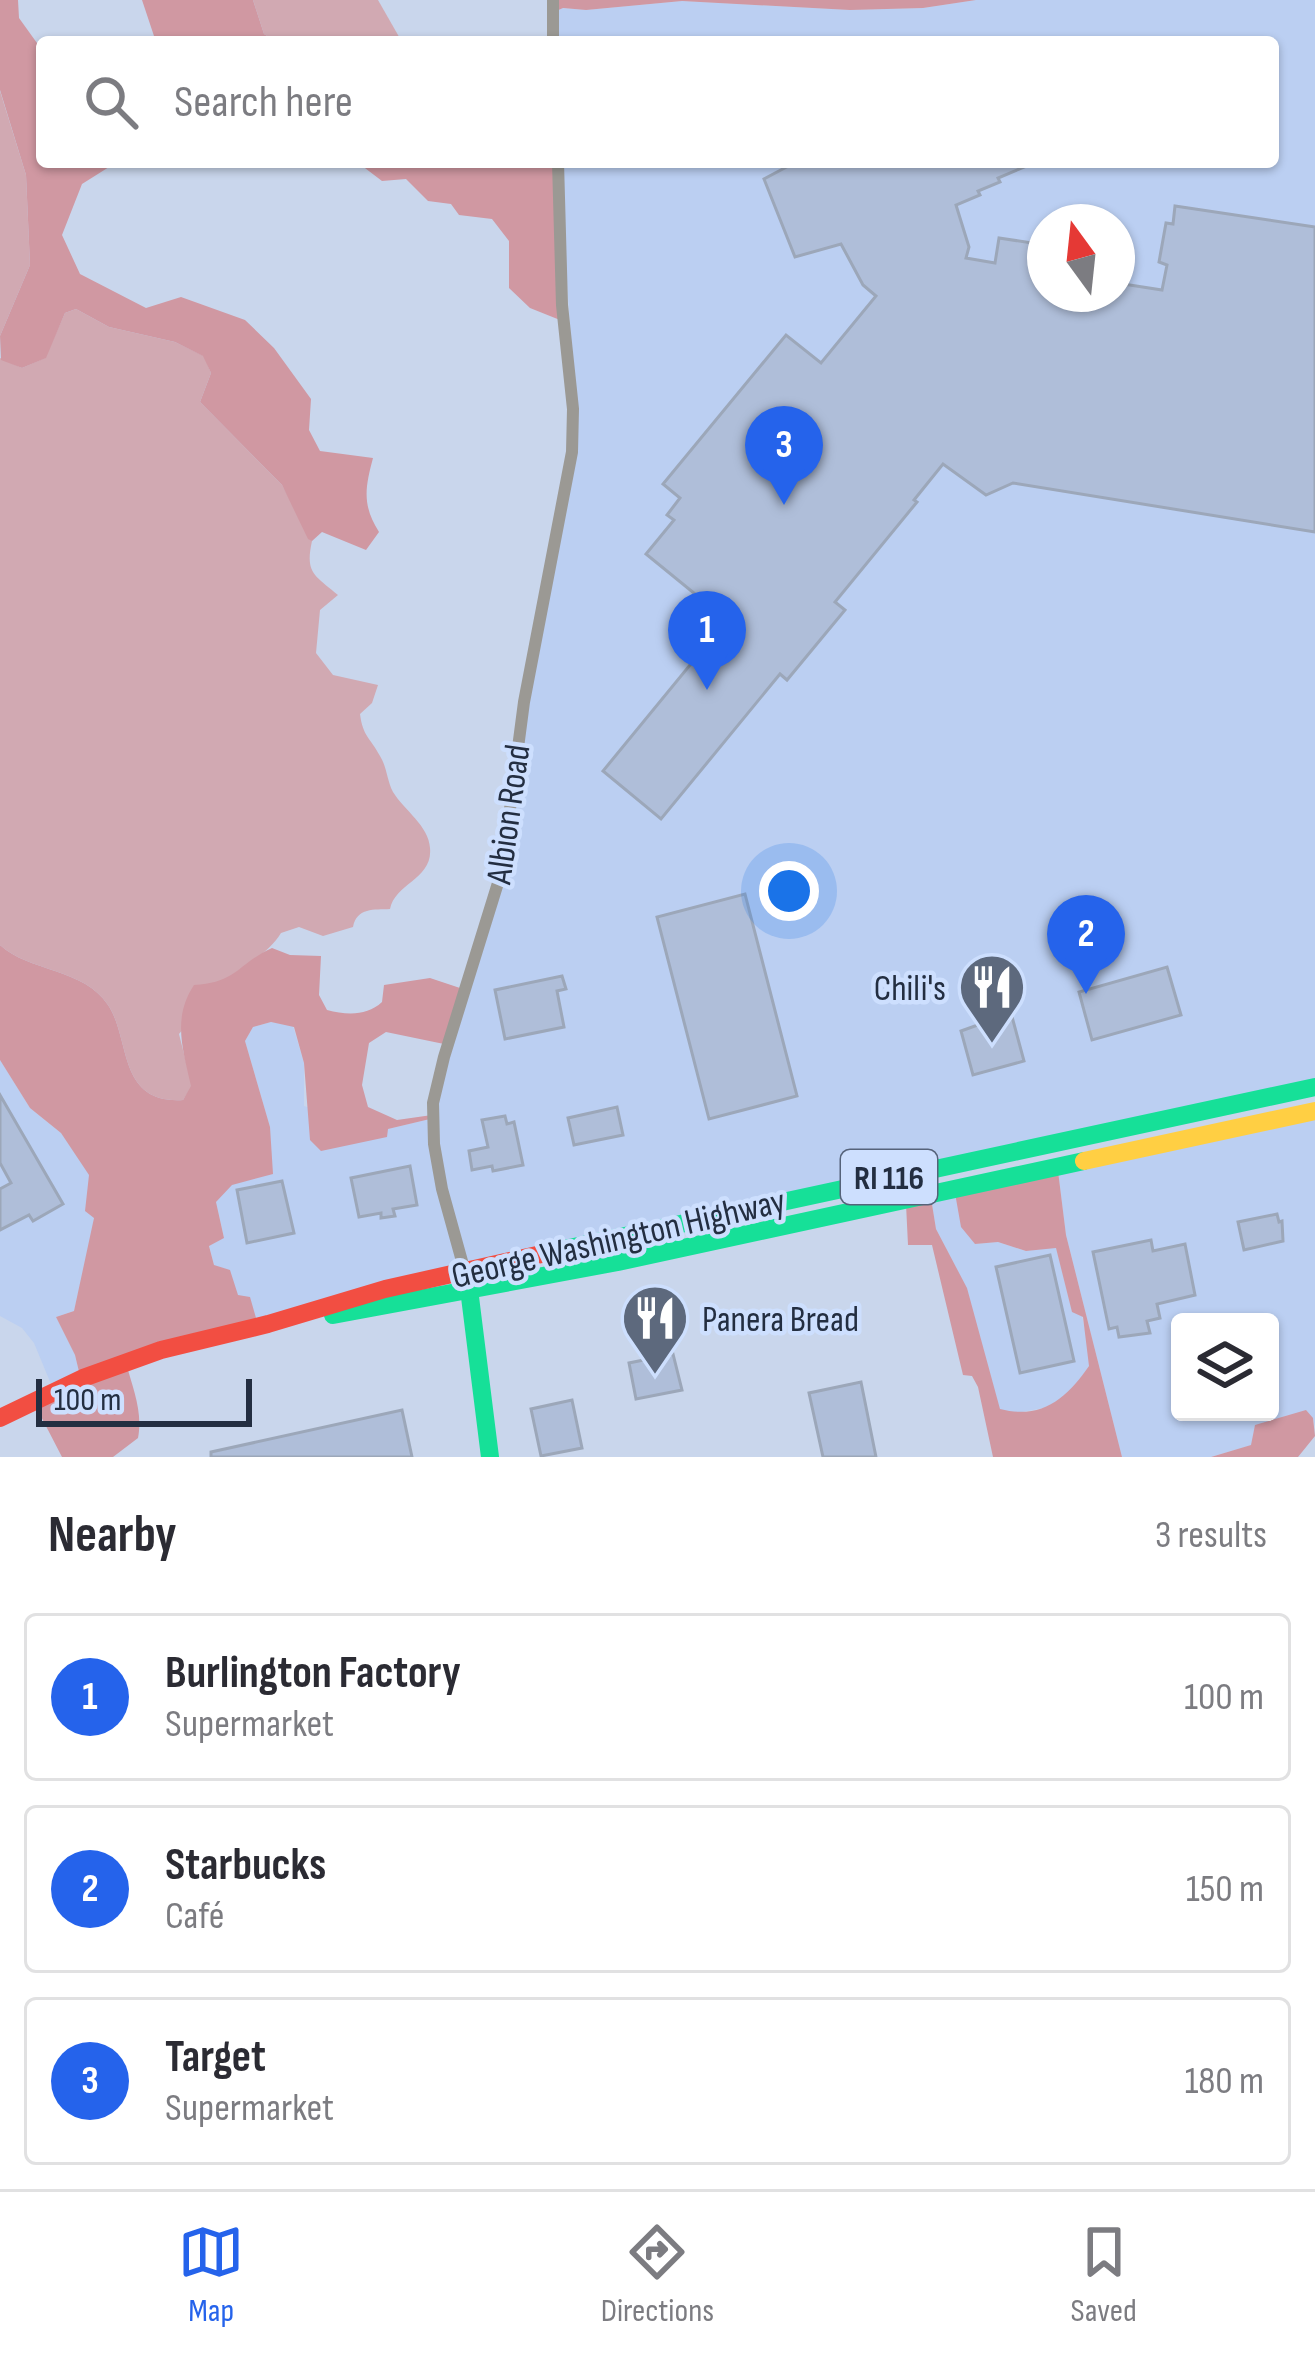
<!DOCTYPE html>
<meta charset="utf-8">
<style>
:root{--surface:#fff;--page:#f2f2f3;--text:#2b2b33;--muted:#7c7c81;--line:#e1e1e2;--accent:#2563eb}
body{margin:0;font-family:"Sofia Sans Condensed",sans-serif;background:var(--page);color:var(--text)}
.controls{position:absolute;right:36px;bottom:36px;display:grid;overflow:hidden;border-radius:12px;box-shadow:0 3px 9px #0004}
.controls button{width:108px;height:108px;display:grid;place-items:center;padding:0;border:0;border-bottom:3px solid var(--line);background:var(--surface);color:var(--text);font:60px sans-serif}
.compass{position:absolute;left:1027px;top:204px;width:108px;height:108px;border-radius:50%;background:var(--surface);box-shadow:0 3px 9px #0004;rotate:345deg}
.scale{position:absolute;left:36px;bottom:30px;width:216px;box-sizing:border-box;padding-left:12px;border:6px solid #232e41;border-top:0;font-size:33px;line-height:42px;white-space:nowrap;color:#232e41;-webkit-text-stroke:9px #cddffe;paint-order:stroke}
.you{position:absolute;left:789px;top:891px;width:42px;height:42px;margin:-30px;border:9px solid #fff;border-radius:50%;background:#1a73e8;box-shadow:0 0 0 18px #1a73e833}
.badge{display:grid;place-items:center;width:78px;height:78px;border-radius:50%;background:var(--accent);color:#fff;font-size:39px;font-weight:700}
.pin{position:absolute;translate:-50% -99px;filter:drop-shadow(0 3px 6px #0008)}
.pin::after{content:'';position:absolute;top:63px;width:42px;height:36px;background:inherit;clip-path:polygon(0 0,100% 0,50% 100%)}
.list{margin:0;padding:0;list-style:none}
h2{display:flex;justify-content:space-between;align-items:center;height:156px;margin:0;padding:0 48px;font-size:51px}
h2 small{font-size:39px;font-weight:400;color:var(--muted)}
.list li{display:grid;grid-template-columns:78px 1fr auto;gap:36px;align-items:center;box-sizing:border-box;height:168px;margin:0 24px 24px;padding:0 24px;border:3px solid var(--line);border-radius:12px}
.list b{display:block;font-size:45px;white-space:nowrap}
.list p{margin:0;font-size:39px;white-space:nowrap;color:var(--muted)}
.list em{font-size:39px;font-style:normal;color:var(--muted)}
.icon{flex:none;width:66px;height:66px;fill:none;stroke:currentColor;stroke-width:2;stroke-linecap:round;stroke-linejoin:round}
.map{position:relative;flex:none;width:1315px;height:1457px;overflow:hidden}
.search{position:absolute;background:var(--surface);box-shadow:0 3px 9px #0004;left:36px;right:36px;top:36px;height:132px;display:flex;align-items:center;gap:30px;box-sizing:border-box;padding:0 42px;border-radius:12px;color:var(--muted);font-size:45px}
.sheet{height:732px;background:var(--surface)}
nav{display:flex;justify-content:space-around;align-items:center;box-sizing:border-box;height:168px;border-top:3px solid var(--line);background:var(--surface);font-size:33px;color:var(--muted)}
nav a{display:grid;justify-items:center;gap:6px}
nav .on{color:var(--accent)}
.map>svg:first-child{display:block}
.built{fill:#bbcff2;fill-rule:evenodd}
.green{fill:#d1a9b2}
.forest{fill:#d098a2}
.building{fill:#afbed9;stroke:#9ca7b9;stroke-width:3}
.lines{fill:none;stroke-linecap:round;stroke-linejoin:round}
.street{stroke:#9b9994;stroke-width:12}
.fast{stroke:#16e098;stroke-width:18}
.slow{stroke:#ffcf43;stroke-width:18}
.jam{stroke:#f24e42;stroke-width:18}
.labels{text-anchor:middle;stroke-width:9;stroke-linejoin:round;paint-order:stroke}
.shield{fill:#cddffe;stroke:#56637a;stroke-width:3}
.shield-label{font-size:33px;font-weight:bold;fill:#232e41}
.street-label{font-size:36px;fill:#232e41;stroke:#cddffe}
.poi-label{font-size:36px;fill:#232e41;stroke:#cddffe;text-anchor:end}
</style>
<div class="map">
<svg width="1315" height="1457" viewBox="0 0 1315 1457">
<rect width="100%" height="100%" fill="#c9d6ec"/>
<!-- built -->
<g class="built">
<path d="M976,0h339v1090l-1057,235 -44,-60 -5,-20 15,-8 -8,-35 54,-75 -25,-86 8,-14 18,-5 22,4 11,37v43l84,23 42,-10 59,-193 88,-497 -18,-267h714v-120h-719v-30l8,-4 24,2 96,-9 168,9 73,-2zM1045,222h72v72h-72z"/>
<path d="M0,1060l30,48 31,25 29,42 4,48 -20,88 -18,6 19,38 6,25 -28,9 -19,-46 -12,-15 -22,-12z"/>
<path d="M1315,1116v310l-2,-8 -61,27 -41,12h-89l-56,-222 -8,-64zM1180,1322h90v90h-90z"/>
<path d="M955,1193l20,51 23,-2 28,9 30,-4 16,64 10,5 7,32v18l-19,28 -21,13 -33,6 -16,-3 -33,-121 -31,-60 -5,-31z"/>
</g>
<!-- green -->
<g class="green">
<path d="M253,0h125l24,42h-125l-13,-8z"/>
<path d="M0,91l26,84 4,90 -30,71z"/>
<path d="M76,309l33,18 66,15 29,14 7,17 -11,29 82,83 30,56c-7,32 2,34 26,54l-18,15 -4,43 17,22 45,10 -6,18 -12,11c3,23 10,23 20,42 7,11 7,25 13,36 11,18 36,34 37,56 3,31 -35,35 -40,61 -16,1 -33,-2 -37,18l-30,9 -24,-9 -18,6c-13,22 -39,32 -57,50 -16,15 -30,34 -45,51l13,52 -9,14c-66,4 -52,-61 -75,-95 -24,-37 -79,-33 -108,-60v-587l22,10 23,-10 20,-45z"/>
</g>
<!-- forest -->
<g class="forest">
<path d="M0,0h18l1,18 23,32v112h75l-35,22 -20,51 18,39 66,34 35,-11 64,23 29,28 37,51 -2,31 11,21 53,7c-8,30 -11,47 6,74l-13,18 -44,-18 -10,9 -4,-2 -26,-54 -82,-83 11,-29 -8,-17 -28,-14 -66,-15 -33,-18 -11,4 -19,45 -24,10 -21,-8 -1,-24 30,-71 -4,-90 -26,-85z"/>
<path d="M142,0h111l11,34 13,8h-121z"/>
<path d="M555,0h421l-53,8 -73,2 -168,-9 -96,9 -23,-2 -9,4z"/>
<path d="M357,162h202l6,160 -35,-14 -21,-20v-47l-17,-22 -33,-4 -8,-11 -23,-3 -22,-22 -24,2z"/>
<path d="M0,945c29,27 84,23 108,60 23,34 9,99 75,95l8,-14c-8,-36 -19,-68 3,-101 43,-2 43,-21 78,-37l18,7 31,1 -2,39 8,15c20,5 40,6 55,-8l2,-17 46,-7 36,12 -22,54 -58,-12 -17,11 -7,42 6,22 29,13 35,-5 -2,4 -42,10 -1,8 -66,14 -11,-11 -6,-77 -10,-36 -23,-5 -18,5 -8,14 25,86 3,47 -41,11 -16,17 8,36 -15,8 5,19 16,5 8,25 12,2 8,28 -132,38c7,26 17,49 12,75l-25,19h-51l-29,-56 48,-21 -6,-25 -19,-38 18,-6 20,-93 -9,-7 4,-36 -28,-42 -31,-25 -30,-48z"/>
<path d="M1058,1171l8,64 56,222h-129l-15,-70 -6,-11 -9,-1 -31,-130h-24l-2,-41 25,-6 5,31 31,59 33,121c42,11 67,-11 89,-43l-6,-49 -11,-5 -16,-64 -30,3 -28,-9 -23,2 -14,-17 -6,-34z"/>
<path d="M1306,1410l7,8 2,18 -17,21h-87l40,-12 4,-20z"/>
</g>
<!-- building -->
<g class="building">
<path d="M796,162h240l-38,16 2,4 -22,9 2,4 -24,10 13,42 -3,11 29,5 4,-25 46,7v49h72v-11l45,7 5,-25 -8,-3 7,-39 7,1 2,-18 140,21v305l-302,-49 -27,12 -43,-31 -29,36 3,2 -82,100 10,8 -58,70 -7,-6 -119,145 -58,-48 124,-151 -81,-66 28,-34 -7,-5 13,-17 -17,-14 123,-149 35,28 55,-67 -13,-11 -22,-41 -46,13 -31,-78z"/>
<path d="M745,894l52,202 -88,23 -52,-202z"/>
<path d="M1167,967l14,48 -89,25 -13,-48z"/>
<path d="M562,976l4,13 -9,2 7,36 -59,12 -10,-49z"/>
<path d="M1011,1013l13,48 -51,14 -12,-44z"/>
<path d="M0,1095l63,109 -30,17 -4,-6 -29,15v-41l11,-6 -11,-20z"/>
<path d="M617,1107l6,28 -49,10 -6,-27z"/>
<path d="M505,1116l2,8 7,-2 9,43 -30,6 -1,-5 -20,4 -3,-19 19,-4 -6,-27z"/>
<path d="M410,1166l7,39 -24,4 2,7 -14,2v-5l-22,4 -8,-39z"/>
<path d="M282,1181l12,52 -47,10 -10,-53z"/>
<path d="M1277,1214l2,8 3,-1 1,20 -39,9 -6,-28z"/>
<path d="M1151,1240l2,11 32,-7 10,51 -38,9 3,14 -13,3 3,12 -31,4 -2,-10 -8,2 -16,-77z"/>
<path d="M1050,1255l24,106 -54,12 -24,-106z"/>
<path d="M673,1354l9,36 -46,9 -7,-36z"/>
<path d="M861,1382l15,75h-53l-14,-64z"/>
<path d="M572,1400l10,48 -41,8 -10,-47z"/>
<path d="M402,1410l10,47h-201v-5z"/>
</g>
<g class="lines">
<!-- street -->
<g class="street">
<path d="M553,0v42"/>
<path d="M465,1272l-23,-83 -8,-45 -1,-41 11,-46 58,-187 22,-168 48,-250 1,-43 -11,-104 -4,-143"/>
</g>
<!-- fast -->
<g class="fast">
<path d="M546,1253l769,-166"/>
<path d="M469,1289l21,168"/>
<path d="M333,1315l285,-53 466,-101"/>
</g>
<!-- slow -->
<path class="slow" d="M1084,1161l231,-50"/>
<!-- jam -->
<path class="jam" d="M0,1418l83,-40 78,-28 107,-26 117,-35 161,-36"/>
</g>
<!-- icons -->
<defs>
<g id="restaurant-pin" transform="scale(3.45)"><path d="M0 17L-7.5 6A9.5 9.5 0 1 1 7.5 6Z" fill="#5d697d" stroke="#cddffe"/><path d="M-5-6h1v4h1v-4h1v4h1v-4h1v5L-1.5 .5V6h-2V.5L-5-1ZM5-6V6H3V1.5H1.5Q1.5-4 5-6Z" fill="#fff"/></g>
</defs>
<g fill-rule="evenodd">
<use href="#restaurant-pin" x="992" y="987"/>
<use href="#restaurant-pin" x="655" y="1318"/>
</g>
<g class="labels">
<!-- shield labels -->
<rect class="shield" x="841" y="1150" width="96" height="54" rx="9"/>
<g class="shield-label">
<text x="889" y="1189">RI 116</text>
</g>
<!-- street labels -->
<g class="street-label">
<text transform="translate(507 814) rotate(-82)" y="13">Albion Road</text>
<text transform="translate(618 1237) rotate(-13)" y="13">George Washington Highway</text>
</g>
<!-- poi labels -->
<g class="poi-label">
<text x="946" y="1000">Chili's</text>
<text x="702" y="1331" text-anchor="start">Panera Bread</text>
</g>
</g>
</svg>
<div class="controls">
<button><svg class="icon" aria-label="layers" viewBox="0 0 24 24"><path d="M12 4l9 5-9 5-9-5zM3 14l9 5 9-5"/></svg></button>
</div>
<svg class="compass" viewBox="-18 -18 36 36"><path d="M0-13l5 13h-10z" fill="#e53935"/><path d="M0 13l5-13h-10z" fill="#7c7c81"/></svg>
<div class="scale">100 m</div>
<div class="you"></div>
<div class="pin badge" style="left:707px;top:690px">1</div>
<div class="pin badge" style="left:1086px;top:994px">2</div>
<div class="pin badge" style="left:784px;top:505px">3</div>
<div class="search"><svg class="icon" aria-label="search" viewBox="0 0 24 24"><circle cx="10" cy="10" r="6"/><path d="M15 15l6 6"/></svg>Search here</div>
</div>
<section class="sheet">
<h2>Nearby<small>3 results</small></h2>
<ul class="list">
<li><span class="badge">1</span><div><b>Burlington Factory</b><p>Supermarket</p></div><em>100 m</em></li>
<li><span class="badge">2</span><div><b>Starbucks</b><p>Café</p></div><em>150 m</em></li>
<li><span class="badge">3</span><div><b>Target</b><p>Supermarket</p></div><em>180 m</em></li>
</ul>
</section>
<nav>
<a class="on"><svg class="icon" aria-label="map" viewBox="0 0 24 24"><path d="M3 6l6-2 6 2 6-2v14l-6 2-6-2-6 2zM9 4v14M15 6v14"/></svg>Map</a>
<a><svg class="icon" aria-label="directions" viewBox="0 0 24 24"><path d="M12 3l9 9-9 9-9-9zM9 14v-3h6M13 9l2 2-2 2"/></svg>Directions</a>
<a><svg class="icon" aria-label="saved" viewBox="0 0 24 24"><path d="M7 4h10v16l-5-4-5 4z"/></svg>Saved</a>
</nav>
